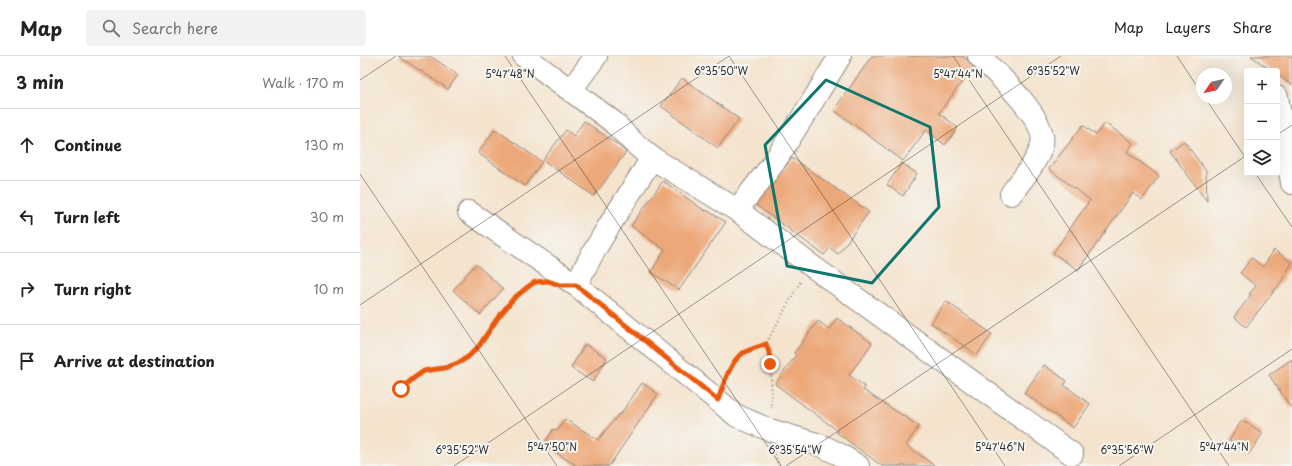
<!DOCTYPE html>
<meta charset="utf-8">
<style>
:root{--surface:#fff;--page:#f2f2f2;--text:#222;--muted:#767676;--line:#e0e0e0}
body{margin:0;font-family:"Playpen Sans",sans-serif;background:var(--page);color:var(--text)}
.controls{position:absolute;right:12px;top:12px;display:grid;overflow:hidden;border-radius:4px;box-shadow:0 4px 16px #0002}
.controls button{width:36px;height:36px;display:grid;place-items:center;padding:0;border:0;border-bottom:1px solid var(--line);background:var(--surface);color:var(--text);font:20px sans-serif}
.compass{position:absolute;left:836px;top:12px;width:36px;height:36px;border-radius:50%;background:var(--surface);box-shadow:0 4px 16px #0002;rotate:236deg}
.stop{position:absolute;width:12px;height:12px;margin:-9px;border:3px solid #ea580c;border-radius:50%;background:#fff}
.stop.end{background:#ea580c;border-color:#fff;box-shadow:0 1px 4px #0008}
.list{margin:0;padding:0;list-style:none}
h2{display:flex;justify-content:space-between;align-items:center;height:52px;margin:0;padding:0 16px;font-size:17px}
h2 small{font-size:13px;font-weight:400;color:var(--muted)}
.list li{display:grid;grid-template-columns:26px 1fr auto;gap:12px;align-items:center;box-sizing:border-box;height:72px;padding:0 16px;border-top:1px solid var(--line)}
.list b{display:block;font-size:15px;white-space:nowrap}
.list em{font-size:13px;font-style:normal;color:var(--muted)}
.icon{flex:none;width:22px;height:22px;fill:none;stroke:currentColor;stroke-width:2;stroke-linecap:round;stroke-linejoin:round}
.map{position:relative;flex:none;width:932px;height:410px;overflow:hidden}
header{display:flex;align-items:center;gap:24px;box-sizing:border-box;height:56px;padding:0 20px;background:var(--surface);border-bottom:1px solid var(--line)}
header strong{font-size:19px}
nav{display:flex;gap:22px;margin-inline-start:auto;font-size:14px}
.search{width:280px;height:36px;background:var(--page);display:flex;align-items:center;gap:10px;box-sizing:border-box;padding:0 14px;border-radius:4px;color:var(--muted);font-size:15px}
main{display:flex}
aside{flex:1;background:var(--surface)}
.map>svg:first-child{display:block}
.building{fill:#eda879}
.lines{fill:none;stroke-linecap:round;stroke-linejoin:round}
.minor-casing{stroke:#90877c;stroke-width:24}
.path{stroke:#90877c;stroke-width:2.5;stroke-dasharray:1 3;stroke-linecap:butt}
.minor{stroke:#fff;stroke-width:22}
.route{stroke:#ea580c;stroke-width:5}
.marked{fill:none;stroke:#0f766e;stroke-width:3;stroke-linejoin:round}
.ticks{fill:none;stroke:#2b2b2b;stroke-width:1;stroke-opacity:0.45}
.ticks-label{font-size:10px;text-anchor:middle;fill:#2b2b2b;stroke:#f6f6f2;stroke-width:4;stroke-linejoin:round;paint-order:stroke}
</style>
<header>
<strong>Map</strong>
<div class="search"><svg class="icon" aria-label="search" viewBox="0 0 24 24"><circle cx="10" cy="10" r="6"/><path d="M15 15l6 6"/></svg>Search here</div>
<nav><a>Map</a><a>Layers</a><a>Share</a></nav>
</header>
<main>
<aside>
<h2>3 min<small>Walk · 170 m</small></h2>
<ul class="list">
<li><svg class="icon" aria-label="ahead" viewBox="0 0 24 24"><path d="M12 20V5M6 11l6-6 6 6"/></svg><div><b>Continue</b></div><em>130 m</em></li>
<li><svg class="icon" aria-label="left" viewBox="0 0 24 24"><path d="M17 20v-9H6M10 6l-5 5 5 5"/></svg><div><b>Turn left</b></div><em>30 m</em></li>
<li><svg class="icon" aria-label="right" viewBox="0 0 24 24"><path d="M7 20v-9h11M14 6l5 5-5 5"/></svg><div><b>Turn right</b></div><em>10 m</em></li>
<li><svg class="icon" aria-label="arrive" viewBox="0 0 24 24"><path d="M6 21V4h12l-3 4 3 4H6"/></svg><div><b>Arrive at destination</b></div></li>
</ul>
</aside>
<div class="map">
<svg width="932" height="410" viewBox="0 0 932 410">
<rect width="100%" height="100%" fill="#f6f6f2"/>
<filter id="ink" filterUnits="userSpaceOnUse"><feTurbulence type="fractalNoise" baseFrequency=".025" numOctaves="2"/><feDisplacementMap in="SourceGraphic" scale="8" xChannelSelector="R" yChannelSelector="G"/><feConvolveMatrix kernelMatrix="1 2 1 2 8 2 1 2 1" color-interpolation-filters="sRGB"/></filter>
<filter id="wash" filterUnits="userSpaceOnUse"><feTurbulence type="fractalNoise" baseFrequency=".012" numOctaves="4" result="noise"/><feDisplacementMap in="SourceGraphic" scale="16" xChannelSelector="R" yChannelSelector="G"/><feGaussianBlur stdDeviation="0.9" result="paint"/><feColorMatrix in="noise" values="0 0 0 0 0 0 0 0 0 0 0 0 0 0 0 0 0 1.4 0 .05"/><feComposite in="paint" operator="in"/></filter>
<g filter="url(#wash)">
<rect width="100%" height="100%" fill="#f4e3cd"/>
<g id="blocks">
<!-- building -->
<g class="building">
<path d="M38,0h32l28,19 -10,14z"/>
<path d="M512,0h90l6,4 5,7 -34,46 19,15 -13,17 -19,-15 -23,31 -69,-51z"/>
<path d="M891,0h41v29l-15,-10v-4h-5z"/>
<path d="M322,22l57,41 -21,29 -57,-42z"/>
<path d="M224,65l34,24 8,7 -32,44 -51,-36 23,-30 8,6z"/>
<path d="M745,67l28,20 -6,9 32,24 -17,24 -9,-7 -55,77 -25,-17 37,-53 -41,-31 34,-44 13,10z"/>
<path d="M135,73l47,33 -17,24 -47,-33z"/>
<path d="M824,85l22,30 1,30 -37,-50z"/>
<path d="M432,102l77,54 -31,42 -8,-6 -6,7 -68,-50z"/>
<path d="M542,107l15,11 -14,22 -16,-11z"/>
<path d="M303,125l42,30 1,-1 20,12 -47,68 -28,-18 14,-22 -34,-24z"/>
<path d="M914,194l18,12v1l-11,19 -35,45 -12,-10 17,-22 -2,-1 7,-8 -16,-13 12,-15 11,9z"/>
<path d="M116,208l27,25 -23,26 -27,-25z"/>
<path d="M586,245l46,33 -15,21 -46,-32z"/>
<path d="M477,262l35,25 -23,32 16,12 -2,3 56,36 -13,19 29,21h-53l-46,-34 2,-1 -63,-47 21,-29 -2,-2 24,-32 11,8z"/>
<path d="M225,288l22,14 -14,24 -22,-14z"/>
<path d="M932,303v50l-23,-34z"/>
<path d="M684,309l23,16 -3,4 26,19 -17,24 -49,-35z"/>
<path d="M282,327l16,11 -49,72h-32l-33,-21 9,-16 4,2 8,-12 33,21 21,-26 1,1z"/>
<path d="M882,364l21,13 -14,21 -20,-13z"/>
</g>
</g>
</g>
<g filter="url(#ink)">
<use href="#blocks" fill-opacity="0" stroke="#90877c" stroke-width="1"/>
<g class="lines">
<!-- minor casing -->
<g class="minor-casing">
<g id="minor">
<path d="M164,0l88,65 21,21 19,16"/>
<path d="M619,0c16,16 69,63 63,88 -5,19 -20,35 -31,50"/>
<path d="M211,34l25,-34"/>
<path d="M917,41l15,86"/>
<path d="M377,154l36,-46 33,-52 34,-56"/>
<path d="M109,156l107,73"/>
<path d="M498,410l-19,-12 -19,-9 -50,-15 -33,-14 -161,-131c22,-45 50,-85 76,-127l85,52 72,54 263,190"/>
</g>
</g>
<!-- path -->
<g class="path">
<path d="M406,288c6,20 6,43 5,64"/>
<path d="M365,325l11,-22 7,-5 23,-10 34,-62"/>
<path d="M34,341c8,-9 19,-21 30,-26 15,-6 29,-3 44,-13 7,-6 12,-14 17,-22 12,-19 28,-43 50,-53"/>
<path d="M415,398l3,9 2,3"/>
</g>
<!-- minor -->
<use href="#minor" class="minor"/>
</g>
</g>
<g class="lines" filter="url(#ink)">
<!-- route -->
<path class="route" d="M41,333l13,-11 10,-7 21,-3 13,-5 10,-6 11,-11 18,-27 16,-20 16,-13 6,-4 13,-1 12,4h16l142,115c5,-14 12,-39 25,-47 7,-4 16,-6 23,-9l3,8 1,12"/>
</g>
<!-- marked area -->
<path class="marked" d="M466,24l104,47 9,80 -67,76 -85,-17 -22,-121z"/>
<!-- ticks -->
<path class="ticks" d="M145,0l276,410M369,0l276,410M593,0l276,410M817,0l25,38M0,24l36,-24M845,42l42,62M917,79l15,-10M895,117l37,54M0,118l197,292M0,249l369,-249M94,410l607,-410M426,410l461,-311M759,410l173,-117"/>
<g class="ticks-label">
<text x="361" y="19">6°35'50"W</text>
<text x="693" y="19">6°35'52"W</text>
<text x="150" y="22">5°47'48"N</text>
<text x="598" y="22">5°47'44"N</text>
<text x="192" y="395">5°47'50"N</text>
<text x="640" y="395">5°47'46"N</text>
<text x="864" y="395">5°47'44"N</text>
<text x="102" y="398">6°35'52"W</text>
<text x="435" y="398">6°35'54"W</text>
<text x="767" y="398">6°35'56"W</text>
</g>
</svg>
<div class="controls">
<button>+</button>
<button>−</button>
<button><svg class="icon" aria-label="layers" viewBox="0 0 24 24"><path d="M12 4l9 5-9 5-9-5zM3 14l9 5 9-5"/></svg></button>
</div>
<svg class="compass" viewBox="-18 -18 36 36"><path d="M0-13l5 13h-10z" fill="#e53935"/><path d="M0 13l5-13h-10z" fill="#767676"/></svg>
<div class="stop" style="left:41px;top:333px"></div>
<div class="stop end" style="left:410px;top:308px"></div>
</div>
</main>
